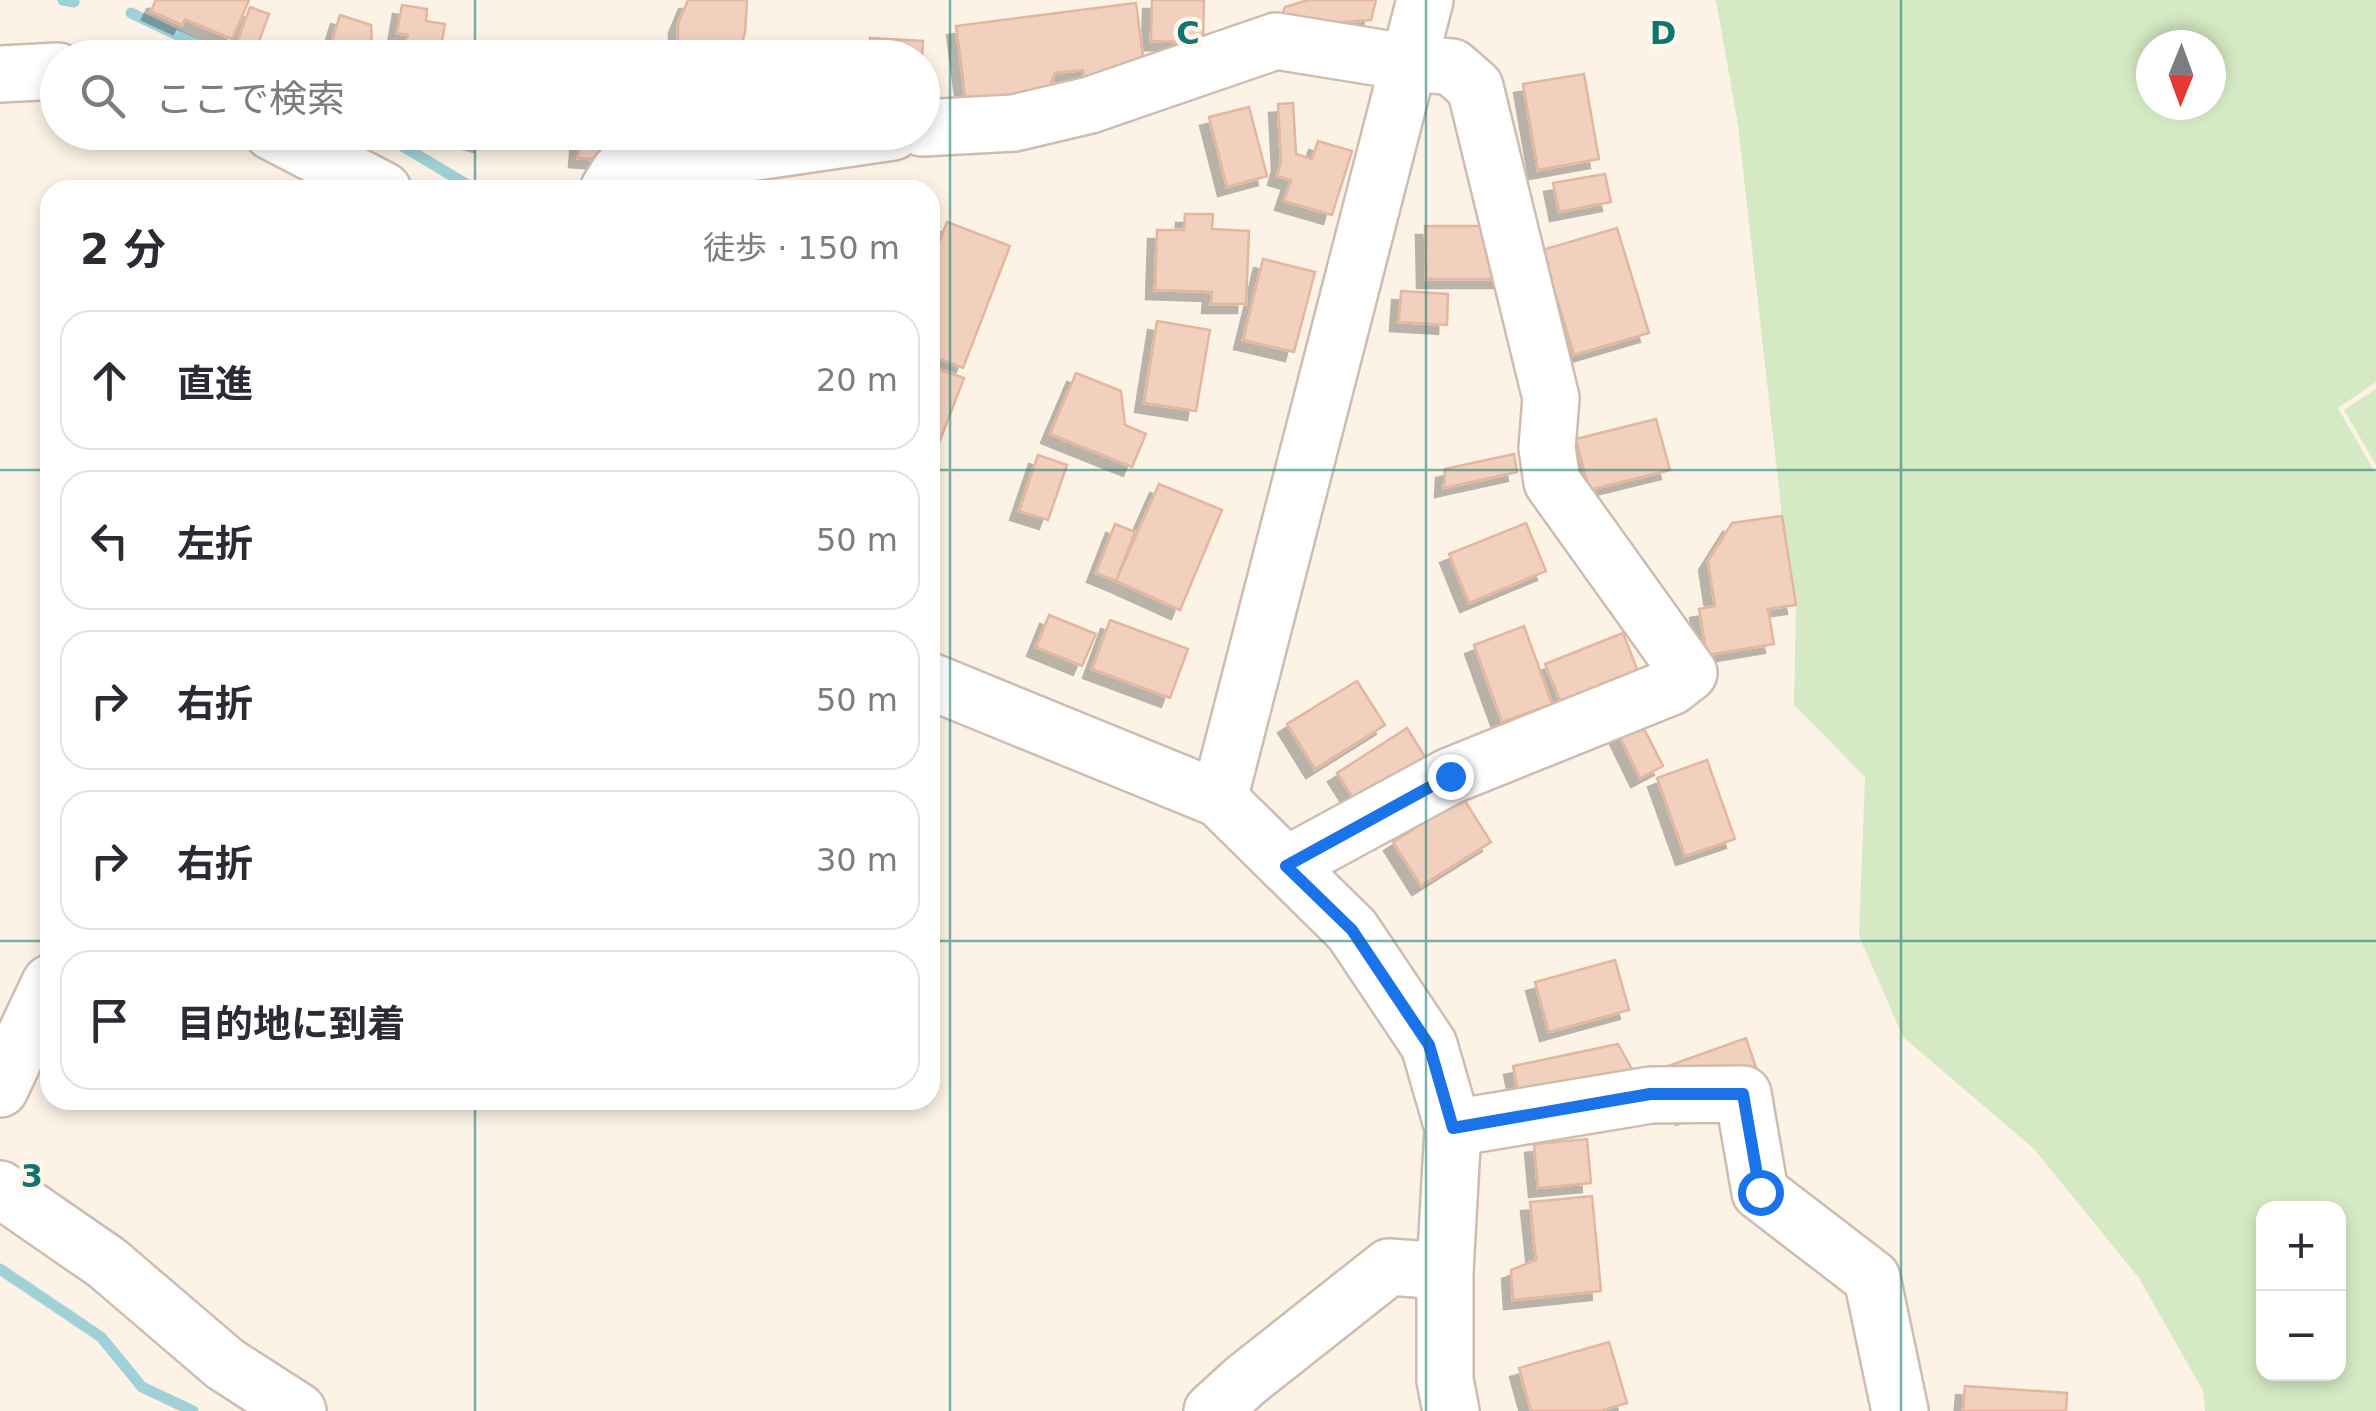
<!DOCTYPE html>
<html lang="ja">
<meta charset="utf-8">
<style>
:root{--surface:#fff;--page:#f2f2f3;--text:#2b2b33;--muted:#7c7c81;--line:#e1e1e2}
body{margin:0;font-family:"DejaVu Sans","Noto Sans JP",sans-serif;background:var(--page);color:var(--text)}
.controls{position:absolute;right:30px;bottom:30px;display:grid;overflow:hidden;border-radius:20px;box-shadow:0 5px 15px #0003}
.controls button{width:90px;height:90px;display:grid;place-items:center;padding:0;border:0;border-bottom:2px solid var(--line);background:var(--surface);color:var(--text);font:50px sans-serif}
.compass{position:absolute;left:2136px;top:30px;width:90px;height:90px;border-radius:50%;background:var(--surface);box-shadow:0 5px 15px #0003;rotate:181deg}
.stop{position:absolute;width:30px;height:30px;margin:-22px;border:8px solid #1a73e8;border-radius:50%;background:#fff}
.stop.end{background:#1a73e8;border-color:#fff;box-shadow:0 2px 10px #0008}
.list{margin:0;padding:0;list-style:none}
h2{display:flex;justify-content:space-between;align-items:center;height:130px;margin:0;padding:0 40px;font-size:42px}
h2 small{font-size:32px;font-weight:400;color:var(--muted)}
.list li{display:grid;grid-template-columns:65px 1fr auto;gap:30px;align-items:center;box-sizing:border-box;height:140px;margin:0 20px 20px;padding:0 20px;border:2px solid var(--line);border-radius:30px}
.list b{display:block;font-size:38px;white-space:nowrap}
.list em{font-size:32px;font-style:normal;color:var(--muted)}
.icon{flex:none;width:55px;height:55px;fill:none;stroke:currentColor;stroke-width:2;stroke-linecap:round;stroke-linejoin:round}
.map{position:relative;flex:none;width:2376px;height:1411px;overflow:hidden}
.search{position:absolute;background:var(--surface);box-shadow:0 5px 15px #0003;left:40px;top:40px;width:900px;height:110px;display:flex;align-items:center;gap:25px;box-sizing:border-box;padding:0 35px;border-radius:55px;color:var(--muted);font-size:38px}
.panel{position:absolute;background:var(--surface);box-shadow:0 5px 15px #0003;left:40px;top:180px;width:900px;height:930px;border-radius:30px}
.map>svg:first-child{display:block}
.green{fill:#d5eac4;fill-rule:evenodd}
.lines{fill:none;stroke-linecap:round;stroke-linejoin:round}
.stream{stroke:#a0d1d7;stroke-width:11}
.building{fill:#f1d1be;stroke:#e4b69e;stroke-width:2.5;filter:url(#shadow)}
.minor-casing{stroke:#d0bcaf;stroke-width:60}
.minor{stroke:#fff;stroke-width:55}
.route{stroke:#1a73e8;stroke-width:12}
.grid{fill:none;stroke:#0f766e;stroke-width:2.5;stroke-opacity:0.55}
.grid-label{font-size:32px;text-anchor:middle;font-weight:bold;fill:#0f766e;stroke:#fff7ec;stroke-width:9;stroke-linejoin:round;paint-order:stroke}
</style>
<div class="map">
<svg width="2376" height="1411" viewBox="0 0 2376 1411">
<defs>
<filter id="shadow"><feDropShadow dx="-9" dy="9" stdDeviation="0" flood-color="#0004"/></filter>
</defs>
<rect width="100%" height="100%" fill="#fcf3e6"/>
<!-- green -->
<g class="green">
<path d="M1716,0h660v382l-38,26 38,66v937h-171l-2,-20 -64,-113 -105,-129 -131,-112 -44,-101 6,-159 -71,-72 2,-100 -14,-89 -44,-391zM2151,45h60v60h-60zM2264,1208h74v166h-74z"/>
<path d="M2376,389v76l-32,-55z"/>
</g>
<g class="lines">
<!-- stream -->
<g class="stream">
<path d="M63,0l11,2"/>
<path d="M131,13l95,45"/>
<path d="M379,132l97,58"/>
<path d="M0,1269l101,68 41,50 51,24"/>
</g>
</g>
<!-- building -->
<g class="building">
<path d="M156,0h93l-17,39 -47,-20 -3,6 -31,-14z"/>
<path d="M688,0h59l-2,33 -8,25h-59v-34z"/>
<path d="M1152,0h52l-1,43 -52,-2z"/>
<path d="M1308,0h68l-5,20 -94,7 8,-20z"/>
<path d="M1136,3l11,84 -60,7 -4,-24 -28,3 -7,19 -82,10 -10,-76z"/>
<path d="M402,5l25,4 -1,12 19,3 -6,34h-36l5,-23 -11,-2z"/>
<path d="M250,7l19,7 -14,38 -19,-7z"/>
<path d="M340,15l31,10 1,21 27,12h-82v-11l14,-3z"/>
<path d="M870,38l53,3 -1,17h-53z"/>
<path d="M510,50l84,8h-85z"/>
<path d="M1584,74l15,85 -61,11 -15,-86z"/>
<path d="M1293,103l3,51 16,5 6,-18 34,10 -20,64 -48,-14 7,-21 -14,-4 4,-14 -3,-58z"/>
<path d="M1249,107l18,69 -40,11 -18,-70z"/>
<path d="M439,132h46l-2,11z"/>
<path d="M580,132h42l-2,29 -42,-3z"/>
<path d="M1605,174l6,28 -52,10 -6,-29z"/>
<path d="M1185,214h28l-1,15 37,2 -3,73h-35l1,-12 -57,-2 2,-60h27z"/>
<path d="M947,222l63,24 -47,122 -33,-13v-89z"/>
<path d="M1425,226h83l1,53h-83z"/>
<path d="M1617,228l32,105 -75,22 -32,-105z"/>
<path d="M1263,259l52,13 -21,80 -51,-12z"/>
<path d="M1401,291l47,3 -1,31 -48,-3z"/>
<path d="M1157,321l53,9 -14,81 -52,-8z"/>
<path d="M930,366l34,12 -30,78 -4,-2z"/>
<path d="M1076,373l45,18 4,34 21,9 -14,33 -82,-33z"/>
<path d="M1656,419l14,51 -81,20 -13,-51z"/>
<path d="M1514,454l3,18 -73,16 1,-19z"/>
<path d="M1038,455l29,10 -19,55 -29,-9z"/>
<path d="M1159,484l63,26 -42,100 -64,-29z"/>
<path d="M1782,516l14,89 -28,4 6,35 -67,11 -8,-46 16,-3 -7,-45 24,-38z"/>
<path d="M1526,523l20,48 -77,32 -20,-49z"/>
<path d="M1115,524l20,8 -19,49 -20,-8z"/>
<path d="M1049,615l47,19 -14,32 -46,-19z"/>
<path d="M1110,620l78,29 -18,49 -78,-29z"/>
<path d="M1524,626l28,78 -50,18 -28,-77z"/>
<path d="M1623,633l19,49 -77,30 -20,-48z"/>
<path d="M1357,681l28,44 -70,44 -28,-45z"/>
<path d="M1641,723l22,43 -23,12 -21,-43z"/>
<path d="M1407,728l28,45 -70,44 -28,-44z"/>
<path d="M1707,760l28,79 -50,17 -28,-78z"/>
<path d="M1463,798l28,44 -70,44 -28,-44z"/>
<path d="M1615,960l14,50 -80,22 -14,-50z"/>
<path d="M1746,1038l17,50 -78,28 -17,-50z"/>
<path d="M1618,1044l36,65 -127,26 -14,-69z"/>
<path d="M1587,1139l4,44 -53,5 -4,-44z"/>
<path d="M1592,1196l9,95 -88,9 -2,-30 25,-10 -6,-58z"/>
<path d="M1609,1342l18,61 -28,8h-68l-12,-43z"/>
<path d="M1965,1386l102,7 -1,18h-103z"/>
</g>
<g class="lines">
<!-- minor casing -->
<g class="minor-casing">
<g id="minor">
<path d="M0,74l58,-3"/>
<path d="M922,128l92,-5 76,-18 186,-64 136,22 40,4 23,20 76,311 -4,50 5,34 137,191 -18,14 -221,89 -164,89"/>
<path d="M272,132l111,58"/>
<path d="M608,190l11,-18 274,-40"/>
<path d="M930,681l289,118 133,131 77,115 24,83 -8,143v109l6,31"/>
<path d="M1219,799l206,-799"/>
<path d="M0,1089l50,-106"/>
<path d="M1453,1128l198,-33 92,-1 17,98 112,86 28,133"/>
<path d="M0,1189l107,74 118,101 73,47"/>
<path d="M1212,1411l34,-31 143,-113 56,4"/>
</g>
</g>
<!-- minor -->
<use href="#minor" class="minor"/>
</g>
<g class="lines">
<!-- route -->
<path class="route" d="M1450,776l-164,90 66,64 77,115 24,83 197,-34h93l17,98"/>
</g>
<!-- grid -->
<path class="grid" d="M475,0v58M950,0v1411M1426,0v1411M1901,0v1411M475,132v58M0,470h50M930,470h1446M0,941h50M930,941h1446M475,1100v311"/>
<g class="grid-label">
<text x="1188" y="44">C</text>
<text x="1663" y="44">D</text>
<text x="32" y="1187">3</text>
</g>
</svg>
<div class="controls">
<button>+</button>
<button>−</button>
</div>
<svg class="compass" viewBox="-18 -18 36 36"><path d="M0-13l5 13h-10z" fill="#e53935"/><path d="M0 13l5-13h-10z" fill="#7c7c81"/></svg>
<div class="stop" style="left:1760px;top:1192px"></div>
<div class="stop end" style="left:1450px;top:776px"></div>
<div class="search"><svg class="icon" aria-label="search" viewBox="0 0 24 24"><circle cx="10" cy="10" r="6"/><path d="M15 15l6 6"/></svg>ここで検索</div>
<section class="panel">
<h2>2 分<small>徒歩 · 150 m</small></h2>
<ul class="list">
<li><svg class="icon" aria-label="ahead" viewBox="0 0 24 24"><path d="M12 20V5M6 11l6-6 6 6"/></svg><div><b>直進</b></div><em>20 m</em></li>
<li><svg class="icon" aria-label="left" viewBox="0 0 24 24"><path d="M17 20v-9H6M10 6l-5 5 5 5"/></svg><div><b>左折</b></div><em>50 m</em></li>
<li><svg class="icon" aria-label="right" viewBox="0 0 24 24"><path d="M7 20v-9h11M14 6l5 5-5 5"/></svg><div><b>右折</b></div><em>50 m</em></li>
<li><svg class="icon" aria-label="right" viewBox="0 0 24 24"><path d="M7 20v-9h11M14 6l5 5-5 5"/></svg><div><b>右折</b></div><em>30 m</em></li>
<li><svg class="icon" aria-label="arrive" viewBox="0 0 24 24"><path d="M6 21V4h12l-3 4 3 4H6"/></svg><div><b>目的地に到着</b></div></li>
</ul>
</section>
</div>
